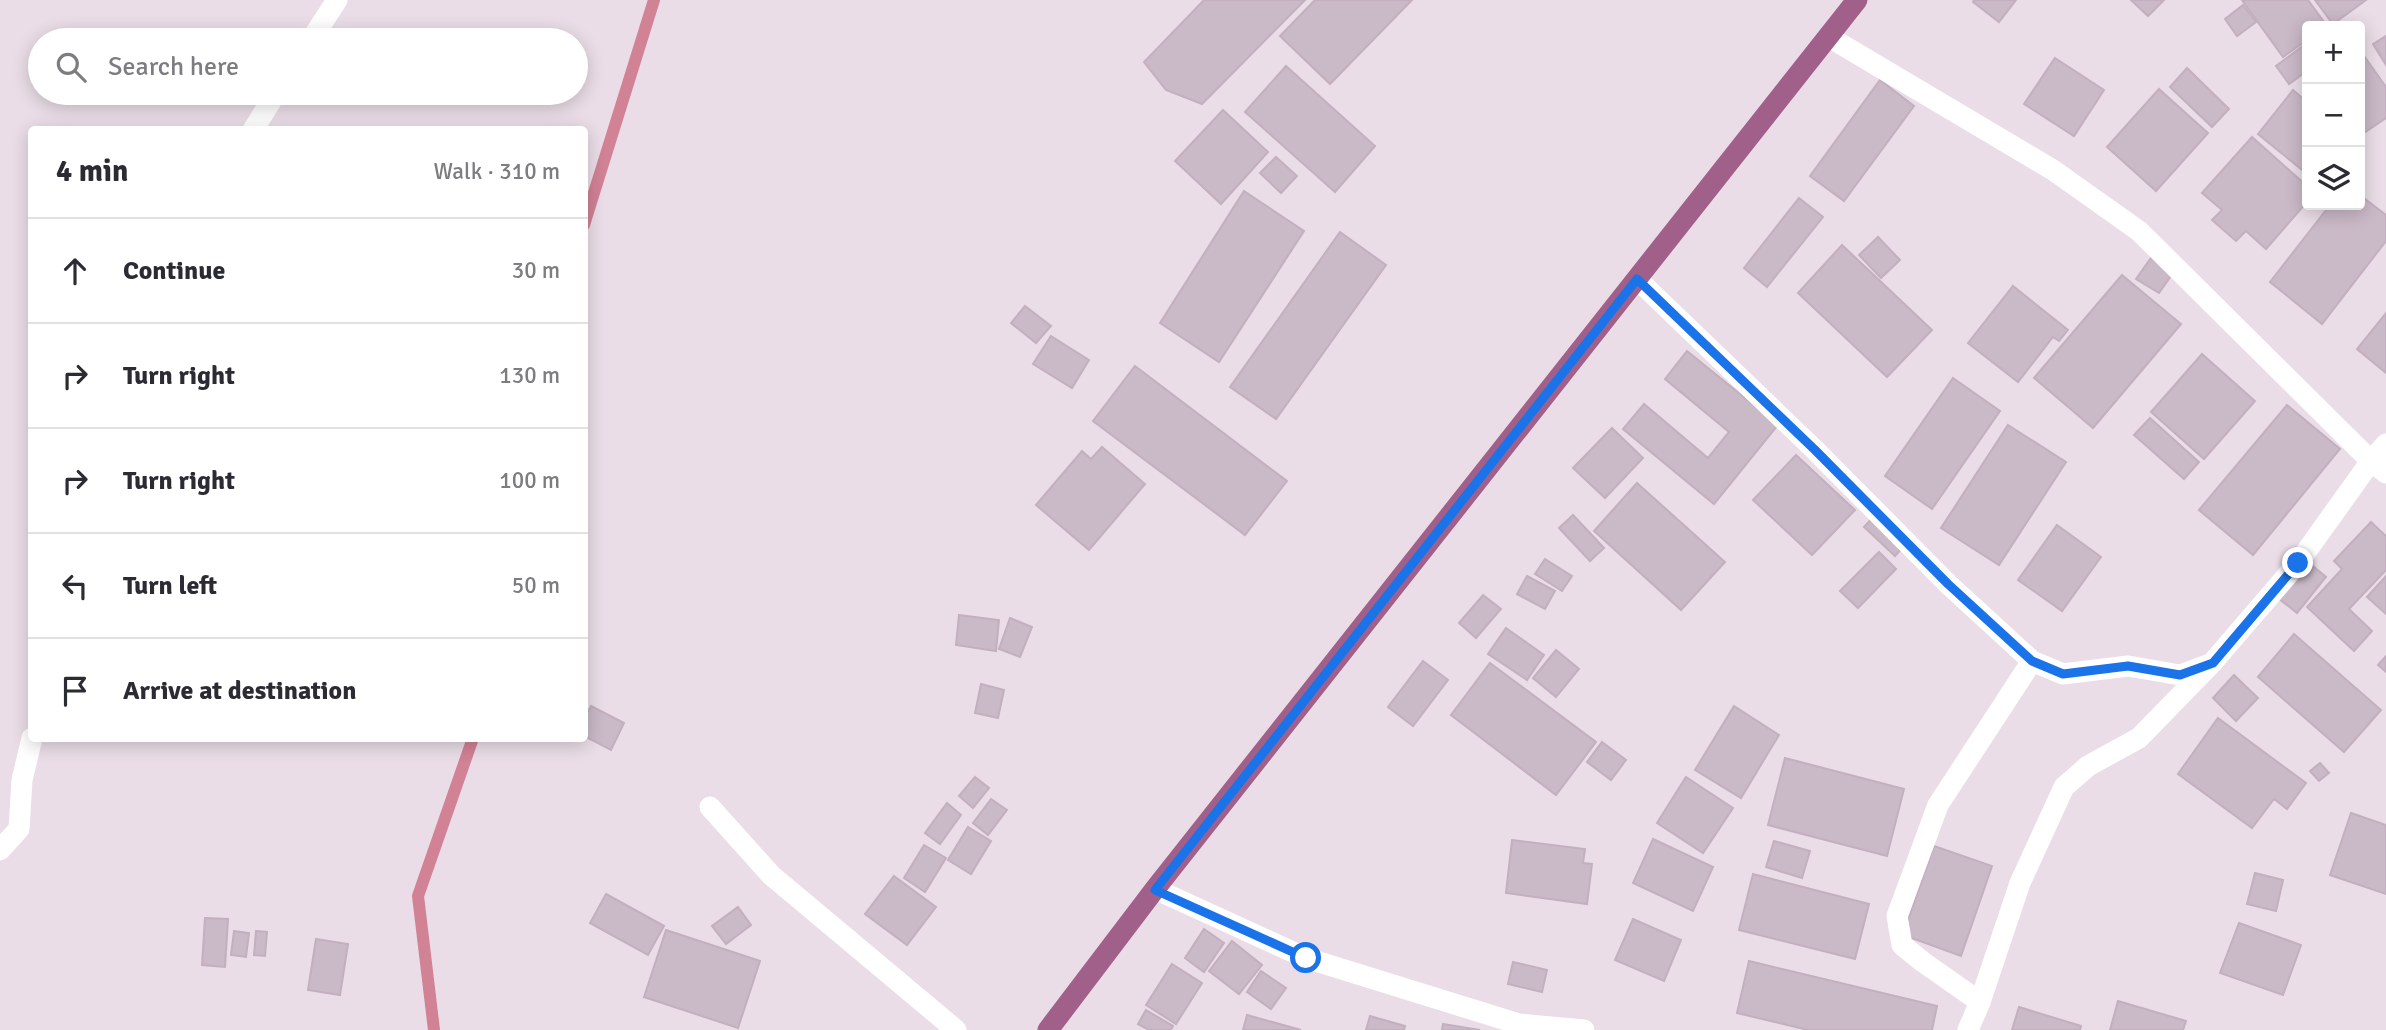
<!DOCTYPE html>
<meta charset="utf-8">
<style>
:root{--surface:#fff;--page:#f7f7f7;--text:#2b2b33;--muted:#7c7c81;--line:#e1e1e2}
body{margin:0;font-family:Signika,sans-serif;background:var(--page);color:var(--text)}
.controls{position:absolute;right:21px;top:21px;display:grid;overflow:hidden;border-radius:7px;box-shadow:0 4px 18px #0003}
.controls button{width:63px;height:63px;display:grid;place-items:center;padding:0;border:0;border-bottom:2px solid var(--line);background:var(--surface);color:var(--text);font:35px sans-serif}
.stop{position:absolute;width:21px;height:21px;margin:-16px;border:5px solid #1a73e8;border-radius:50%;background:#fff}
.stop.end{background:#1a73e8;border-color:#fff;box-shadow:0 2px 7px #0008}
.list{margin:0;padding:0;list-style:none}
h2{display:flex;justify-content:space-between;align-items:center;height:91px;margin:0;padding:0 28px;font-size:30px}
h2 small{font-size:23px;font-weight:400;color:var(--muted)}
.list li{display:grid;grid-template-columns:46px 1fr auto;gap:21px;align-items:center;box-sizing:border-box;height:105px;padding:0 28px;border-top:2px solid var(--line)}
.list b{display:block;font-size:26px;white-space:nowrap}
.list em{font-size:23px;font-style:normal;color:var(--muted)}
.icon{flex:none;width:38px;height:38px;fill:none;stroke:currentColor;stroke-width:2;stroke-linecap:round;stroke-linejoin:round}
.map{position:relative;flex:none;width:2386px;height:1030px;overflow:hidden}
.search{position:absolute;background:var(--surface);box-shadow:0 4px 18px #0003;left:28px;top:28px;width:560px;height:77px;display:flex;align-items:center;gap:18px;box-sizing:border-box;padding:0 24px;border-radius:38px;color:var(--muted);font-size:26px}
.panel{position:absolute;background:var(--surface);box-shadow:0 4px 18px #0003;left:28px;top:126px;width:560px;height:616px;border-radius:7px}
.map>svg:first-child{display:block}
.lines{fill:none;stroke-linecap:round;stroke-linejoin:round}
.stream{stroke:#d18295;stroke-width:12}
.building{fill:#cab9c7;stroke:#c3afbf;stroke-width:2}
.minor{stroke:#fff;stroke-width:21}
.major{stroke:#a1608a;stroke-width:21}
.route{stroke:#1a73e8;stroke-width:9}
</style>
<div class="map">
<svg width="2386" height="1030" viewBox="0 0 2386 1030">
<rect width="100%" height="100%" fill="#eadde7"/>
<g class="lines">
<!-- stream -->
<g class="stream">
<path d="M584,225l70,-225"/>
<path d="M434,1030l-16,-134 55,-158"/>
</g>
</g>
<!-- building -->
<g class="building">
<path d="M1204,0h101l-103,104 -36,-14 -22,-28z"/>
<path d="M1315,0h97l-82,84 -50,-48z"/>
<path d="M1974,0h42l-17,22 -26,-20z"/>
<path d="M2131,0h33l-16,16z"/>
<path d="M2242,0h66l19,26h-20v14l-24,17z"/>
<path d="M2315,0h51l-33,24z"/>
<path d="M2243,5l13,17 -19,14 -12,-17z"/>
<path d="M2386,36v29l-13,-21z"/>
<path d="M2307,43v28l-18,13 -13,-18z"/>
<path d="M2362,53l24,34v31l-25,17 -1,-81z"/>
<path d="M2055,58l49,32 -30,46 -50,-32z"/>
<path d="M1286,66l89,80 -40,46 -90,-80z"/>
<path d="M2187,68l42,41 -17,18 -42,-40z"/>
<path d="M1880,80l34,26 -70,95 -34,-25z"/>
<path d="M2159,89l49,44 -52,58 -49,-44z"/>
<path d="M2293,90l14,12v72l-49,-40z"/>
<path d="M1223,110l45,42 -47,52 -46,-43z"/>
<path d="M2252,137l55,49v16l-41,47 -20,-18 -10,10 -24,-21 10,-10 -20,-17z"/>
<path d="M1276,157l21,19 -16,17 -21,-20z"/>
<path d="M1244,191l60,40 -85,131 -59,-39z"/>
<path d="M2360,195l26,20v26l-64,83 -52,-42 60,-77h30z"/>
<path d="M1799,198l24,19 -56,70 -23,-19z"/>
<path d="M1340,232l46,33 -110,154 -46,-32z"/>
<path d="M1878,237l22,23 -19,18 -22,-23z"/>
<path d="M1842,245l90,85 -45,47 -89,-84z"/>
<path d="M2151,258l22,15 -14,20 -23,-14z"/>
<path d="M2122,275l59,49 -88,104 -59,-50z"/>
<path d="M2013,286l55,44 -9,11 -6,-4 -35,45 -50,-39z"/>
<path d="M1025,306l26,20 -15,17 -25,-20z"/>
<path d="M2386,313v60l-29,-24z"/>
<path d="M1051,336l38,24 -17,28 -39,-24z"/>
<path d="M1687,351l91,74 -64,79 -91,-75 21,-25 64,54 21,-26 -64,-53z"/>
<path d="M2202,354l53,47 -51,58 -53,-47z"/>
<path d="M1135,366l152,115 -42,54 -152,-114z"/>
<path d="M1953,378l47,33 -68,98 -47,-33z"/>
<path d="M2287,405l53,44 -87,106 -54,-45z"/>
<path d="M2150,418l49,44 -15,17 -50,-44z"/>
<path d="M2008,425l58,37 -67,103 -58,-37z"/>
<path d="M1612,428l31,30 -38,40 -32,-30z"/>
<path d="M1102,447l43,37 -56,66 -53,-45 46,-54 9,8z"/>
<path d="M1796,455l59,55 -43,45 -59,-55z"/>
<path d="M1637,483l88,79 -44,48 -87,-79z"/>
<path d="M1573,515l31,33 -14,13 -31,-33z"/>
<path d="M1875,515l31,29 -11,12 -31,-29z"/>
<path d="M2371,522l15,14v34l-37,39 23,22 -18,20 -47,-44 35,-38 -8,-8z"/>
<path d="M2057,525l44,32 -39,54 -44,-31z"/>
<path d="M1879,552l17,17 -38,39 -18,-17z"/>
<path d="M1545,559l27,17 -10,15 -27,-17z"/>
<path d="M2308,562l18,15 -29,36 -19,-15z"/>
<path d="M1527,576l28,15 -10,18 -28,-15z"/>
<path d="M2386,576v38l-19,-17z"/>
<path d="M1483,595l18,14 -25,29 -17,-15z"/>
<path d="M959,615l40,5 -3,31 -40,-6z"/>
<path d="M1010,618l22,9 -12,30 -21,-8z"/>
<path d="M1506,628l38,27 -17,25 -39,-26z"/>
<path d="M2294,634l87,76 -37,42 -86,-75z"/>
<path d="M1556,650l23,19 -23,28 -23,-19z"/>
<path d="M2386,656v16l-8,-7z"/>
<path d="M1423,661l25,19 -35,46 -25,-19z"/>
<path d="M1490,663l106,79 -40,53 -105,-80z"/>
<path d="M2234,675l24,23 -22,23 -23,-23z"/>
<path d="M981,684l23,6 -6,28 -23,-5z"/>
<path d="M591,706l33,17 -13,27 -27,-14v-17z"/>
<path d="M1734,706l45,29 -38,63 -46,-28z"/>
<path d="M2218,718l88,65 -19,26 -13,-10 -22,29 -74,-54z"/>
<path d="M1602,742l24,18 -15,20 -24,-18z"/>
<path d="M1785,758l119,31 -17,67 -119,-31z"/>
<path d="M2320,763l9,10 -10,8 -9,-10z"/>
<path d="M975,777l14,11 -16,20 -14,-12z"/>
<path d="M1686,777l47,31 -30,45 -46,-30z"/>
<path d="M991,799l16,11 -19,25 -15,-12z"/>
<path d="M947,803l14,12 -21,29 -15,-11z"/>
<path d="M2351,813l35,12v69l-56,-19z"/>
<path d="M968,827l23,14 -20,33 -23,-14z"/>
<path d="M1653,839l60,28 -20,44 -60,-28z"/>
<path d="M1512,840l73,9 -2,14 9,1 -5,40 -81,-11z"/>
<path d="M1774,841l36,10 -8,27 -36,-11z"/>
<path d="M924,845l22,13 -21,34 -21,-14z"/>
<path d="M1934,846l58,20 -31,90 -58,-21z"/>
<path d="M2255,873l28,7 -7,31 -29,-7z"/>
<path d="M1753,874l116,30 -14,55 -116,-29z"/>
<path d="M894,876l42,31 -29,38 -42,-31z"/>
<path d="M606,894l58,32 -16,29 -58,-32z"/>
<path d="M738,907l13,18 -25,19 -14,-18z"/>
<path d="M205,918l23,1 -3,48 -23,-2z"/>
<path d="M1633,919l48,21 -17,41 -49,-21z"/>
<path d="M2239,923l62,22 -18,50 -63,-22z"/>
<path d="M1204,929l20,14 -20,29 -19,-14z"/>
<path d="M666,930l94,31 -22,67 -94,-31z"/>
<path d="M234,931l15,2 -3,24 -15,-2z"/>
<path d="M256,931l11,1 -2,24 -11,-1z"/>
<path d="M316,939l32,5 -8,51 -32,-5z"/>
<path d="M1232,941l30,24 -23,29 -30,-23z"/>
<path d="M1749,961l188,45 -5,24h-124l-71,-17z"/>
<path d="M1513,962l34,8 -5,22 -34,-8z"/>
<path d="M1172,964l30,19 -26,41 -30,-19z"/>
<path d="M1261,971l25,17 -15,21 -24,-17z"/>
<path d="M2118,1001l68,20 -3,9h-73z"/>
<path d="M2019,1007l62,19 -1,4h-68z"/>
<path d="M1146,1010l27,16 -2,4h-22l-11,-6z"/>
<path d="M1247,1015l54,15h-58z"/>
<path d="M1370,1016l35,10 -1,4h-38z"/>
<path d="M1443,1024l37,6h-38z"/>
</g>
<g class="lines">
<!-- minor -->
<g class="minor">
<path d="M1829,37l224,133 86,61 232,230 15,12"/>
<path d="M311,40l26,-40"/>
<path d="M253,130l23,-37"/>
<path d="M1637,279l178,171 133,134 84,77 31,13 65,-8 52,9 27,-10"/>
<path d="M710,807l61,68 185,155"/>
<path d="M0,850l19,-21 3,-49 10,-42"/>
<path d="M1155,889l151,69 213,66 65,6"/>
<path d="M1980,1002l-57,-40 -21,-17 -5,-29 41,-111 94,-144"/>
<path d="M1968,1030l12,-28 40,-119 44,-96 24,-21 51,-28 73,-75 86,-100 73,-102 15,-17"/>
</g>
<!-- major -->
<path class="major" d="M1048,1030l107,-141 702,-889"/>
</g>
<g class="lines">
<!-- route -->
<path class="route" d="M1306,958l-151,-68 482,-611 178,171 133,134 84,77 31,13 65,-8 52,9 33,-12 85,-100"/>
</g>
</svg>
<div class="controls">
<button>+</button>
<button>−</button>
<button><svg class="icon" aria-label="layers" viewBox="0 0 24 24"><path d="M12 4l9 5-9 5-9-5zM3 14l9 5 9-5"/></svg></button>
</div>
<div class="stop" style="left:1306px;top:958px"></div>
<div class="stop end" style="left:2298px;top:563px"></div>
<div class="search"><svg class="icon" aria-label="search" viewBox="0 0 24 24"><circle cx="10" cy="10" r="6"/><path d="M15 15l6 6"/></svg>Search here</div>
<section class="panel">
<h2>4 min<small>Walk · 310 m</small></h2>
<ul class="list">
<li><svg class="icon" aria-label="ahead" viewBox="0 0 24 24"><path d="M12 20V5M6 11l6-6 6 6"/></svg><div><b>Continue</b></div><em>30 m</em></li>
<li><svg class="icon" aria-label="right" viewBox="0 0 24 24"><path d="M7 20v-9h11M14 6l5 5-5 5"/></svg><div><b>Turn right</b></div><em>130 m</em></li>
<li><svg class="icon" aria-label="right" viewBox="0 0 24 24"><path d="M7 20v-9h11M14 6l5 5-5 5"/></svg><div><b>Turn right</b></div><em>100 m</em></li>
<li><svg class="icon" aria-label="left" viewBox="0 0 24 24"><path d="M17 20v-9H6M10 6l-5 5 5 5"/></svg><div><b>Turn left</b></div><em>50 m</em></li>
<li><svg class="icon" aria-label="arrive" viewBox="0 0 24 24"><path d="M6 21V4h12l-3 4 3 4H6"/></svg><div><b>Arrive at destination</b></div></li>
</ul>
</section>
</div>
